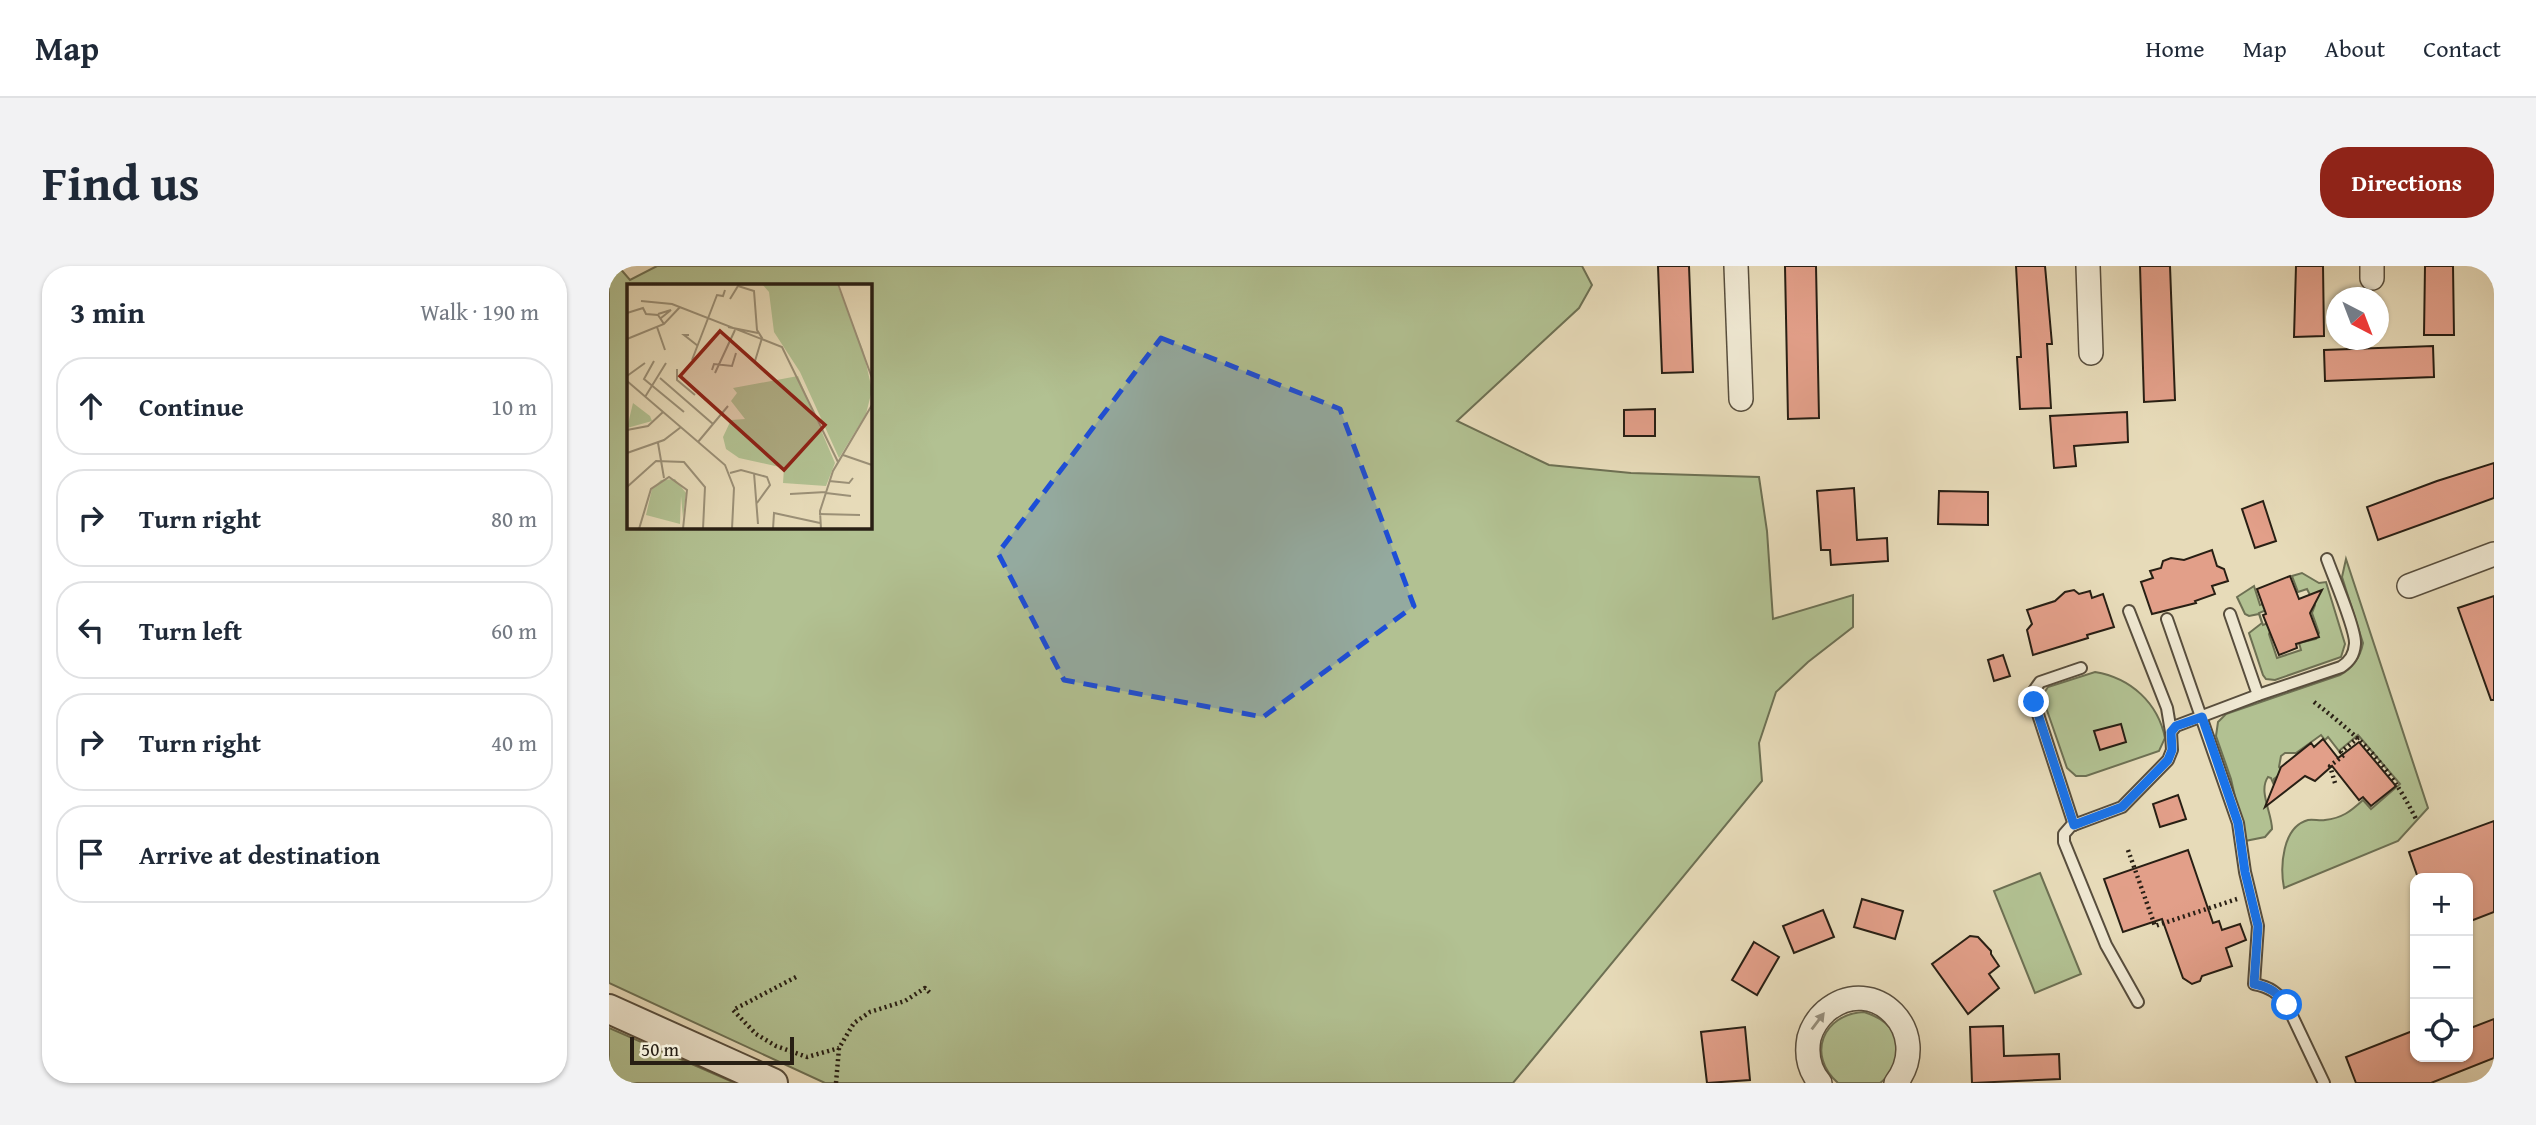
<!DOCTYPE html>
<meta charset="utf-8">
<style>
:root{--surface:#fff;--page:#f2f2f3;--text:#1f2937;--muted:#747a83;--line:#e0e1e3;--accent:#8f2418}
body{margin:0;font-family:"Gentium Book Plus",serif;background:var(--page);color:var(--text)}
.controls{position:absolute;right:21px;bottom:21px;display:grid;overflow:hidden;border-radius:14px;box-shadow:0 2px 5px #0004}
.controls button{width:63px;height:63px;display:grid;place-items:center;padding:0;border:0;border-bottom:2px solid var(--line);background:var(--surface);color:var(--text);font:35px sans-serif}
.compass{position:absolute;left:1717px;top:21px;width:63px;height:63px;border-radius:50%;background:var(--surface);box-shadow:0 2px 5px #0004;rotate:138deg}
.scale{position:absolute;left:21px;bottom:18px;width:164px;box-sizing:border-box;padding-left:7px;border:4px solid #281f14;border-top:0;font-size:19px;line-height:24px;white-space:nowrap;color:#281f14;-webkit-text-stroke:5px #efe8d2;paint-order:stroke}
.stop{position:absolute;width:21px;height:21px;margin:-16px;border:5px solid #1a73e8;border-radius:50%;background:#fff}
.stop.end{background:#1a73e8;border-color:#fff;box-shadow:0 2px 7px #0008}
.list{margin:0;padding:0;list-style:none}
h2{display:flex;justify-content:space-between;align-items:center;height:91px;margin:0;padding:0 28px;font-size:30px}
h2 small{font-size:23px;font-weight:400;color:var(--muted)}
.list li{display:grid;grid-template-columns:46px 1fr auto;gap:21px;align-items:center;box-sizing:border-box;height:98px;margin:0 14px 14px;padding:0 14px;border:2px solid var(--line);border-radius:28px}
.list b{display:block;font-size:26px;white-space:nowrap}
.list em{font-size:23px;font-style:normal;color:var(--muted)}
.icon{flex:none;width:38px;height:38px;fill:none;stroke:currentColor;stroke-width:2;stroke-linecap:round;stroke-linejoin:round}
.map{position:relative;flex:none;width:1885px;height:817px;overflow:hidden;border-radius:28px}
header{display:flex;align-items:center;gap:42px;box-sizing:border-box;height:98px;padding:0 35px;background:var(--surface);border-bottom:2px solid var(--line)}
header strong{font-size:33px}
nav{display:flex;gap:38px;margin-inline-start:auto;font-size:24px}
.intro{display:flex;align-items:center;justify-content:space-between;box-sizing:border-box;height:168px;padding:0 42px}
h1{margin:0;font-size:49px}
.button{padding:18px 32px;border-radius:28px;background:var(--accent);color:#fff;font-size:24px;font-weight:700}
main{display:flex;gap:42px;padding:0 42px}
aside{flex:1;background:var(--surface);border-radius:28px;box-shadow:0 2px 5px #0004}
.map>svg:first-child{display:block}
.green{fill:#b2c192;stroke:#6d7053;stroke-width:2;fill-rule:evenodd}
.building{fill:#e29f89;stroke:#281f14;stroke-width:2}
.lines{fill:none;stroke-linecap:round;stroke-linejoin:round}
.service-casing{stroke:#584e3d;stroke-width:14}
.minor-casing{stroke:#584e3d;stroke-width:26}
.tertiary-casing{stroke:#584e3d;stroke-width:32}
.path{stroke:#281f14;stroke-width:4.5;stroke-dasharray:2 3.5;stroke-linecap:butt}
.service{stroke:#efe8d2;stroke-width:10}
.minor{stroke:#efe8d2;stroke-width:23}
.tertiary{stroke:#efe8d2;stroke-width:28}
.oneway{fill:#958e7c}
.route{stroke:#1a73e8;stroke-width:9}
.marked{fill:#1d4ed8;fill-opacity:0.2;stroke:#1d4ed8;stroke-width:5;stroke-dasharray:14 9;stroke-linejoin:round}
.inset-road{fill:none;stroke:#9b9077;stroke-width:2}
.view{fill:#8f2418;fill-opacity:0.15;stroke:#8f2418;stroke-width:3.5}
.inset-edge{fill:none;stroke:#281f14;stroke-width:3.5}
</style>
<header>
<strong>Map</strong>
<nav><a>Home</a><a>Map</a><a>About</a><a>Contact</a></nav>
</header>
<div class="intro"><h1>Find us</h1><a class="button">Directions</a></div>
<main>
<aside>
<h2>3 min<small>Walk · 190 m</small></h2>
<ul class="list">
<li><svg class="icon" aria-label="ahead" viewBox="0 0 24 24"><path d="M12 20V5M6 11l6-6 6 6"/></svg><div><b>Continue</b></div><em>10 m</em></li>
<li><svg class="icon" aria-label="right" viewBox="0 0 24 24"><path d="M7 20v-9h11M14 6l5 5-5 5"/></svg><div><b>Turn right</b></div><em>80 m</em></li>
<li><svg class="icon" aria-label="left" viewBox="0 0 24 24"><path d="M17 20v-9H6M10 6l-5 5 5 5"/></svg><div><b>Turn left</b></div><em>60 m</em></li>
<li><svg class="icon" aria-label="right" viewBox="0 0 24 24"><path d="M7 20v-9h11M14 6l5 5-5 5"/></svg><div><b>Turn right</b></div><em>40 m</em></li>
<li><svg class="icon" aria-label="arrive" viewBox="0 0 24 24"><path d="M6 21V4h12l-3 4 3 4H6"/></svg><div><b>Arrive at destination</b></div></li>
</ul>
</aside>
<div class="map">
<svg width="1885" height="817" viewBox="0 0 1885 817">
<rect width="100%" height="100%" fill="#e7dbb9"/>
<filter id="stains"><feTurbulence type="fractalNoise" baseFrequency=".00286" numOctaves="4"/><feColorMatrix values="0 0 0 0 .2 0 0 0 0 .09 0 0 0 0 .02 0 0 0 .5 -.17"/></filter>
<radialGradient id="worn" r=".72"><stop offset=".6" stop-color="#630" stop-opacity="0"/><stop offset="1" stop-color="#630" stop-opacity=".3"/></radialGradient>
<!-- green -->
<g class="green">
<path d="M0,0h9l12,14 27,-14h925l10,19 -13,23 -122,113 92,44 82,8 128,4 8,54 6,88 80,-24v32l-45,35 -32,30 -17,51 3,38 -249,302h-688l-216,-100zM19,19h242v242h-242z"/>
<path d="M1737,293l82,249 -30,33 -114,47c-4,-21 -2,-61 24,-68 5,-1 12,1 17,0 17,-2 25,-8 38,-20l8,9 29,-25 -42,-49 -19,16 -11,-14 -3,3 -4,-5 -25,18h-11l-4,3 -2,11 4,5 -9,7v6l-3,-7 -3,-1c-10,14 4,36 4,52l-7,8 -20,4 -14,-62 -15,-43 2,-14 8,-8 114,-39c13,-7 20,-17 23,-32l-21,-66z"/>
<path d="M1693,307l17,10 7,-1 19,62 -4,13 -66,23 -9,-1 -3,-4 -14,-42 13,-10 -3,-9 -10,2 -4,-2 -8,-17 17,-11 6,19 9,-3 2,6 -12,5 4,12 8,-3 1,5 -3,7 8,24 24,-8 -2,-7 17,-4 3,-6 -7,-20 3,-8 -8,-16 -9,3 -6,-16z"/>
<path d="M1486,406c36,6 63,31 70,66l-6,13 -73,25h-10l-9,-8 -25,-72 6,-9z"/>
<path d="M1431,607l41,101 -46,19 -41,-102z"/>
<path d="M1255,746c29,9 42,30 27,58 -3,6 -5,9 -11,13h-42c-32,-28 -15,-69 26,-71z"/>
<path d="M0,762l126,55h-126z"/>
</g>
<!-- building -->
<g class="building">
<path d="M1049,0h31l4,106 -31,1z"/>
<path d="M1176,0h31l3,152 -31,1z"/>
<path d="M1407,0h29l7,78h-5l4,64 -31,1 -3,-52h4z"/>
<path d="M1531,0h30l5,134 -31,2z"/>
<path d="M1687,0h27l1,70 -30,1z"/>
<path d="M1816,0h28l1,69h-30z"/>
<path d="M1824,80l1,31 -109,4 -1,-31z"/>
<path d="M1046,143v27h-31v-26z"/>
<path d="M1518,146l1,30 -54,4 2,20 -22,2 -4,-52z"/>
<path d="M1885,197v35l-116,42 -11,-33 70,-26z"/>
<path d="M1245,222l3,52 30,-2 1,23 -57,4 -1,-15h-9l-4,-59z"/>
<path d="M1330,225l49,1v33l-50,-1z"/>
<path d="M1654,235l13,40 -21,7 -13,-39z"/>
<path d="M1603,284l5,16 7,3 4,12 -16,5 3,8 -20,7 1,2 -44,11 -11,-32 12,-4 -3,-7 11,-3 2,-7 8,-3 13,2z"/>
<path d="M1681,310l9,23 23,-9 -12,23 9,24 -23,7 1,4 -18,7 -16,-40 3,-1 -9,-25z"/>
<path d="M1465,324l5,4 11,-3 2,7 11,-4 11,33 -27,8 1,3 -55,17 -6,-25 5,-6 -5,-14 28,-9 10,-9z"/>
<path d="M1885,330v104h-3l-33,-92z"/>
<path d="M1394,389l7,21 -16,5 -6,-21z"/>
<path d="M1512,458l5,18 -26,8 -6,-19z"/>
<path d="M1714,473l15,19 21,-16 37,44 -25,20 -8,-9 -4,3 -27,-34 -17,15 -10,-5 -40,31 16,-40 30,-24 3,4z"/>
<path d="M1569,529l8,24 -26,8 -7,-23z"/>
<path d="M1885,555v91l-26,10v-44h-50l-9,-26z"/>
<path d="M1579,584l25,73 6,-2 3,9 18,-6 6,16 -20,8 6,18 -30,10 -2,5 -8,3 -9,-6 -21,-59 -39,13 -19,-53z"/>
<path d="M1253,633l41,12 -8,28 -41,-12z"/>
<path d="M1214,644l11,27 -40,16 -11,-27z"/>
<path d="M1361,670l8,1 13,14v3l8,12 -10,8 10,14 -31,26 -36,-50z"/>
<path d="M1145,676l25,15 -22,38 -25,-15z"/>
<path d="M1885,753v39l-63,25h-75l-10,-26 69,-27v27h53v-28z"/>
<path d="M1394,760l1,30 55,-2 1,25 -88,4 -2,-56z"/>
<path d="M1136,761l5,53 -43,3 -6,-51z"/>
</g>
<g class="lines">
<!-- service casing -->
<g class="service-casing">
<g id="service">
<path d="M1520,345l38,97 4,24"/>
<path d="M1558,353l71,204 7,49 13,54 -4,58c16,3 24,9 33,21l37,78"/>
<path d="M1649,429l83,-28c9,-6 13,-12 14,-23 1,-15 -22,-68 -28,-85"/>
<path d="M1465,559l-40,-123 -1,-10 7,-10 41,-14"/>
<path d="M1529,736l-32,-57 -42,-103v-8l7,-8 51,-19 46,-47 4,-10 -1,-18 5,-6 82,-31 -28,-81"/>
</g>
</g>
<!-- minor casing -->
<g class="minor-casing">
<g id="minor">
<path d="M1127,0l5,133"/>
<path d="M1479,0l3,87"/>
<path d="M1763,0v12"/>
<path d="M1800,320l85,-32"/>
<path d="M1211,817c-11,-13 -14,-29 -11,-45 3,-11 9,-20 17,-27 48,-40 108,22 70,72"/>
</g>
</g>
<!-- tertiary casing -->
<g class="tertiary-casing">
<path id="tertiary" d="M0,743l164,74"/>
</g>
<!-- path -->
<g class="path">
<path d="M1705,436c47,36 75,63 102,117"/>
<path d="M1726,517l-5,-17 14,-11 -3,-3 18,-15"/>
<path d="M1519,584l27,76 82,-27"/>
<path d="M187,711l-63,33 23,24 20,12 31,11 32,-9"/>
<path d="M227,817l3,-35 15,-25 16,-11 35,-11 20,-13 6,6"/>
</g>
<!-- service -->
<use href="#service" class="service"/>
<!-- minor -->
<use href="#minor" class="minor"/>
<!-- tertiary -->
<use href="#tertiary" class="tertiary"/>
</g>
<!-- one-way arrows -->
<defs><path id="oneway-solid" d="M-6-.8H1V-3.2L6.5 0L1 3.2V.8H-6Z" transform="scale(1.75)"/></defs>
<use class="oneway" href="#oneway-solid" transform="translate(1209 755) rotate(-53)"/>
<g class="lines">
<!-- route -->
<path class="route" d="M1425,436l40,123 48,-18 46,-47 4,-10 -1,-18 5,-6 26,-9 36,106 7,49 13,54 -4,58c16,3 24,9 33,21"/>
</g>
<!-- marked area -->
<path class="marked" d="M552,72l179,71 74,197 -151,111 -199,-37 -66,-127z"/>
<!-- overview -->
<g transform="translate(18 18)">
<rect width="245" height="245" fill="#e7dbb9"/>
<path d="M135,0h75l26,66 9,40 -6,24 -27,44 -39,-86 -26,-40 -5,-40zM171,92l37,87 -9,23 -43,-3 1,-15 -45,-10 -13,-9 -3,-12 8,-17 14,-1 -14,-18 6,-8 -4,-5zM6,119l17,13 2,5 -25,7zM48,195l11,14 -3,25 -2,-22 -1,28 -34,-9 6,-26 9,-9z" fill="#b2c192"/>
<path class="inset-road" d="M211,0l34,94M103,15l8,-13 16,5 3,39 5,8 -7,23M14,17l31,3 110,43 56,115M0,29l16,-5 3,6 12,1 6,9M31,30l13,-4 -10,8M30,43l8,23M101,43l30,6M62,51h-5l14,11M0,55l37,-15 16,-17M65,76l25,-65 6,1 2,-6M27,77l-10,18 40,33M50,85v11l18,15M85,86l2,-6 18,2 4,-13M88,89l20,-43M0,92l18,-13M33,94l53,46M0,97l98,84 9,23 -2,41M18,113l21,-34M0,146l21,-4 15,-14M71,158l30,-36M31,159l6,35M0,169l37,-13 17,-13M216,171l29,10M103,189l11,-3 26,7 3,8 -13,18M127,189l4,51M202,197l20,2 4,-5M0,203l29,-26 28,1 21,25 -2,42M199,209l25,3M163,210l36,-2M192,230l41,1M12,245l12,-40 18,-12 18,13 -4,39M146,245l1,-16 46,10M194,245l-1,-18 13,-40 39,-66"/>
<path class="view" d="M93,47l105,94 -41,45 -104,-94z"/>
<rect width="245" height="245" class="inset-edge"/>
</g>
<rect width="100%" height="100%" filter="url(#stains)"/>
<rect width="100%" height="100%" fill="url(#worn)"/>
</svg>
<div class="controls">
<button>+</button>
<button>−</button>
<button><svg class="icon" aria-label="locate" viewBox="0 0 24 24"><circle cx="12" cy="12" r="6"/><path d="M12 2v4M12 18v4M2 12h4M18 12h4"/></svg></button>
</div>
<svg class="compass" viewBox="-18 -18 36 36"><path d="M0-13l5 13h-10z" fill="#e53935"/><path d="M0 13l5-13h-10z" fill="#747a83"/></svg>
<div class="scale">50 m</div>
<div class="stop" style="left:1678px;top:739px"></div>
<div class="stop end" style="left:1425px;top:436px"></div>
</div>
</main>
